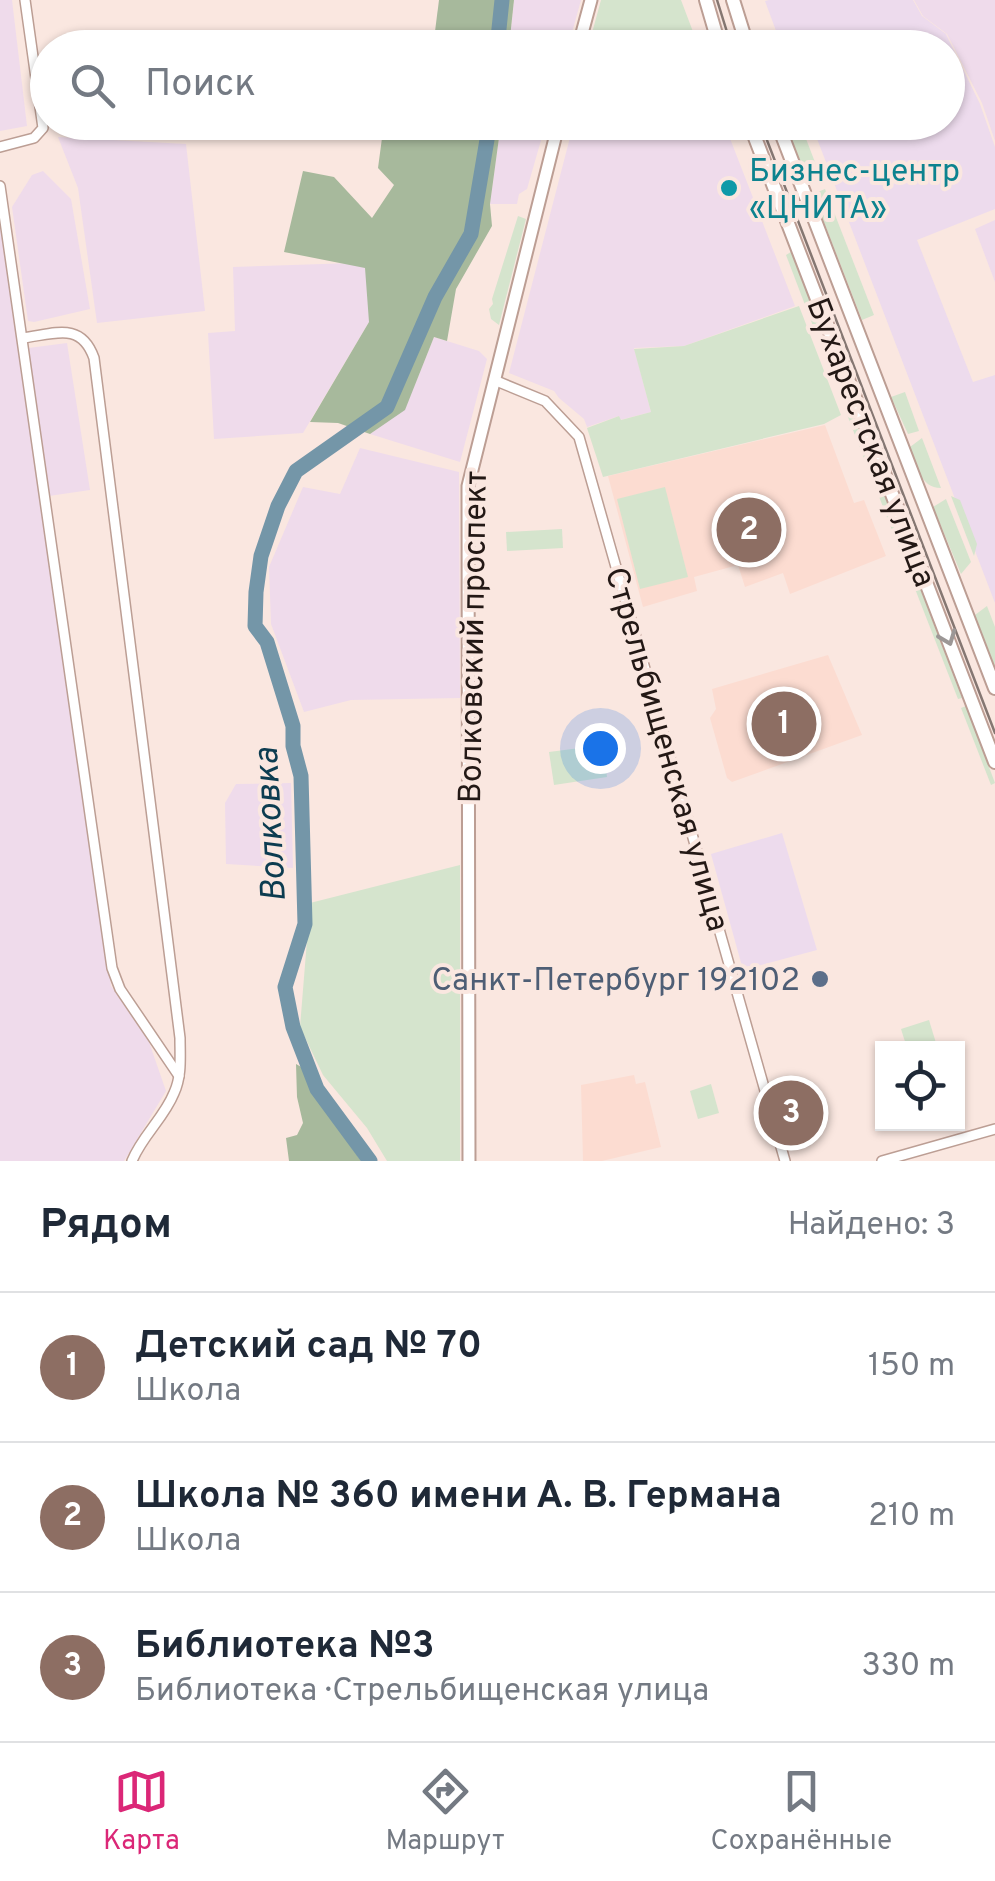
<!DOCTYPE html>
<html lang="ru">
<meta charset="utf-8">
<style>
:root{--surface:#fff;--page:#f6f6f7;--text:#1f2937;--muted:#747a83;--line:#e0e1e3;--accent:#db2777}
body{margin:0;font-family:Overpass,sans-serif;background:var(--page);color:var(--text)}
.controls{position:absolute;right:30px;bottom:30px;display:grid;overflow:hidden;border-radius:0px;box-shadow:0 2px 8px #0004}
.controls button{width:90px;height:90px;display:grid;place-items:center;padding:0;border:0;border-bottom:2px solid var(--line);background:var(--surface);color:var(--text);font:50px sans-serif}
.you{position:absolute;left:600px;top:748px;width:35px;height:35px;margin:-25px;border:8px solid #fff;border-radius:50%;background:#1a73e8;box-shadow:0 0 0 15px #1a73e833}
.badge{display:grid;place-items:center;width:65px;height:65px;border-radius:50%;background:var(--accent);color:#fff;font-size:32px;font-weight:700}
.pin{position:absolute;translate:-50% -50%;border:5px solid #fff;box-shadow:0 2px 10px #0006}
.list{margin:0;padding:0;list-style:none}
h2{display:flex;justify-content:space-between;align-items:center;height:130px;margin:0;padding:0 40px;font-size:42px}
h2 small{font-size:32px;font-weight:400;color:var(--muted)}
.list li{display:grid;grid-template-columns:65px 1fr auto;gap:30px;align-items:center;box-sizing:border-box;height:150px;padding:0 40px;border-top:2px solid var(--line)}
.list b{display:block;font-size:38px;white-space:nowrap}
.list p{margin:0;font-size:32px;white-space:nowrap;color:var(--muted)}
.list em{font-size:32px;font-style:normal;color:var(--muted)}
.icon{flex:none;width:55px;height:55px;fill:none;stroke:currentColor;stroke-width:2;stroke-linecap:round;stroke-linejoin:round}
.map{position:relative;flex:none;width:995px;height:1161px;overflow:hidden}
.search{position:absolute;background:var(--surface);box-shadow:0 2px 8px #0004;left:30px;right:30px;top:30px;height:110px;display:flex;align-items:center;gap:25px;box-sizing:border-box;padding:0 35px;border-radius:55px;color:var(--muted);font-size:38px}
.sheet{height:580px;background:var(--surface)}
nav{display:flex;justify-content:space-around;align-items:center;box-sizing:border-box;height:140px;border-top:2px solid var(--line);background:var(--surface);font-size:28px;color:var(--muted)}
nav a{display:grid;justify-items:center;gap:5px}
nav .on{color:var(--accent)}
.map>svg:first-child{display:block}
.commercial{fill:#eddbed}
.industrial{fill:#efdbeb}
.built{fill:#fcdcd1}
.green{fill:#d5e4cd}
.forest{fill:#a7b99c}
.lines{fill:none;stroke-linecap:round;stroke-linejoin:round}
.river{stroke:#7496a8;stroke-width:15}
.minor-casing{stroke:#bc9e94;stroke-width:12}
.tertiary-casing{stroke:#bc9e94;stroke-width:15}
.secondary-casing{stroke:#bc9e94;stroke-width:16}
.minor{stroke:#fff;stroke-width:9}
.tertiary{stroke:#fff;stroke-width:11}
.secondary{stroke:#fff;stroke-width:12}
.tram{stroke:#857772;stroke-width:2.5}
.oneway{stroke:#9c9796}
.culture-dot{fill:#0f9aa8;stroke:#fae7e0;stroke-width:4}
.service-dot{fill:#5c6f8a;stroke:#fae7e0;stroke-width:4}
.labels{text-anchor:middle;stroke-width:8;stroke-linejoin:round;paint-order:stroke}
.culture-label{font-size:32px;fill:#0d838f;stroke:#fae7e0;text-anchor:start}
.street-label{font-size:32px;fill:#231815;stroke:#fae7e0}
.service-label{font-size:32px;fill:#4e5e75;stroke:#fae7e0;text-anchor:end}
.water-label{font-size:35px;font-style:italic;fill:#0c3c50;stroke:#fae7e0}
</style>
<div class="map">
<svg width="995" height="1161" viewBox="0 0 995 1161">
<rect width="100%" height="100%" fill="#fae7e0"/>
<!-- commercial -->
<g class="commercial">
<path d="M769,0h144l9,16 24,18 34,70 15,43v62l-78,31 56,142 22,-7v228l-184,-480 137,-1v-74l-166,-1 -17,-46z"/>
<path d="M782,833l35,117 -74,20 -32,-116z"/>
</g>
<!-- industrial -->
<g class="industrial">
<path d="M0,0h12l15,126 -27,5z"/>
<path d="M514,0h67l-13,47 -59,1z"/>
<path d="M914,0h81v141l-13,-38 -35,-69 -24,-18z"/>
<path d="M574,122l150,1 71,183 -111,40 -50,2 17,64 -31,8 -1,-4 -32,11 -3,-8 -25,-21 -5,-7 -45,-18z"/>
<path d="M501,123h45l-19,66 -8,5 -2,10h-27z"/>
<path d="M58,137l128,7 19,167 -108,12 -19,-135z"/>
<path d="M43,171l28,28 19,110 -56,13 -6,-1 -16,-114 20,-32z"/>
<path d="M0,216l21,133 46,-6 23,147 -48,7 69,489 38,56 17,49 -42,70h-124z"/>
<path d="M995,220v62l-20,-53z"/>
<path d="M384,262l-15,60 -66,111 -89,6 -6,-106 27,-2 -2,-64z"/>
<path d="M434,337l45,14 8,8 -27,103 -90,-28 35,-25z"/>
<path d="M360,448l99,24 1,226 -109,2 -47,12 -33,-88 -2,-57 34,-80 37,7z"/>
<path d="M291,783l2,85 -67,-4 -1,-61 11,-19z"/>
</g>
<!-- built -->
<g class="built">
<path d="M825,425l29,78 10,-3 22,56 -96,38 -7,-21 -38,14 -7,-22 -44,12 3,14 -54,16 -35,-131z"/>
<path d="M828,655l34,80 -130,47 -5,-4 -17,-60 6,-9 -4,-20z"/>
<path d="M634,1075l2,9 9,-2 16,65 -59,14h-19l-2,-76z"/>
</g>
<!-- green -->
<g class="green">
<path d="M601,0h80l14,37 -26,10 -4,-9 -47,3 -2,6 -27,-3z"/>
<path d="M785,123h15l21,55 -12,5z"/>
<path d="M825,189l49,126 -12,5 -49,-126z"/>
<path d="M518,216l8,3 -27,106 -8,-6 -2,-10 4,-5 -1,-5z"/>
<path d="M791,252l28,72 -6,2 -27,-71z"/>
<path d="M799,306l42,109 -17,9 -221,53 -16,-49 32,-12 2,4 30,-8 -17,-63 50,-3z"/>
<path d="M905,392l14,39 -11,3 -17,-37z"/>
<path d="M850,405l112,293 -4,1 -114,-292z"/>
<path d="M922,438l19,50c-21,0 -24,-23 -31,-41z"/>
<path d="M665,487l23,90 -48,12 -23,-90z"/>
<path d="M951,496l9,4 17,44 -3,12z"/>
<path d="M946,499l25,63 -10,12 -28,-67z"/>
<path d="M562,529l1,19 -56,3 -1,-19z"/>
<path d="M987,606l8,21v40l-20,-52z"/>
<path d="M966,706l29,77 -4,2 -30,-77z"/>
<path d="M603,745l4,32 -53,8 -5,-33z"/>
<path d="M460,865v296h-73l-20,-33 -44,-53 -23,-48 10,-124z"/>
<path d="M929,1020l7,23 -29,5 -6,-19z"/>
<path d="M711,1084l8,29 -21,6 -8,-28z"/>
</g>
<!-- forest -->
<g class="forest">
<path d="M439,0h75l-5,47h-76z"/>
<path d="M384,123h117l-11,81 2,22 -36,63 -9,52 -13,-4 -29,73 -35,24 -32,-11 -28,-1 59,-100 -4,-54 -81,-16 19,-81 31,6 38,41 22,-33 -16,-17z"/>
<path d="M296,1064l16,9 31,62 18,26h-72l-3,-23 11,-3 6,-12 -6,-26z"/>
</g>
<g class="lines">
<!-- river -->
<g class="river">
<path d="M497,48l5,-48"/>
<path d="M370,1161l-53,-72 -24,-62 -8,-40 20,-63 -4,-148 -8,-30v-20l-26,-84 -12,-16 1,-34 5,-36 17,-50 18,-35 91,-64 48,-110 36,-63 19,-112"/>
</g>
<!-- minor casing -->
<g class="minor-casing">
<g id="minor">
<path d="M0,147l34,-9 9,-10 -18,-128"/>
<path d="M0,186l112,782 8,21 59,87"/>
<path d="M23,338c31,-4 58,-17 71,20l86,680c0,18 2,38 -6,55 -10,25 -32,43 -42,68"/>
<path d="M494,380l51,21 34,36 206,724"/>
<path d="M882,1161l113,-32"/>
</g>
</g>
<!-- tertiary casing -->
<g class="tertiary-casing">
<g id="tertiary">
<path d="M578,48l13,-48"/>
<path d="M469,1161l-1,-675 91,-364"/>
</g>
</g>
<!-- secondary casing -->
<g class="secondary-casing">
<g id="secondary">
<path d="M706,0l14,48"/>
<path d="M733,0l15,48"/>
<path d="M749,122l246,640"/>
<path d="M777,122l218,566"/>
</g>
</g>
<!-- minor -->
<use href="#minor" class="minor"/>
<!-- tertiary -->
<use href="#tertiary" class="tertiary"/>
<!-- secondary -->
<use href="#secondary" class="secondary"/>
<!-- tram -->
<g class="tram">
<path d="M717,0l15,48"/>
<path d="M760,122l235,611"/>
</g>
</g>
<!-- one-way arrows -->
<defs><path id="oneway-chevron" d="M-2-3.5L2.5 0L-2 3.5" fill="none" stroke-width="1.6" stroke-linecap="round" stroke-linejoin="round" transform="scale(2.5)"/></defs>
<use class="oneway" href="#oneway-chevron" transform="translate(948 638) rotate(69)"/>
<!-- markers -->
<circle class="culture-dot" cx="729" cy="188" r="10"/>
<circle class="service-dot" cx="820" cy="979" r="10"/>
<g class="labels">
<!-- culture labels -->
<g class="culture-label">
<text x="749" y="181">Бизнес-центр<tspan x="749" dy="37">«ЦНИТА»</tspan></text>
</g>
<!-- street labels -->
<g class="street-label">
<text transform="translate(872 442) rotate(69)" y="11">Бухарестская улица</text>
<text transform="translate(472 637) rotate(-89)" y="11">Волковский проспект</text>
<text transform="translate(668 749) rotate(74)" y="11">Стрельбищенская улица</text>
</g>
<!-- service labels -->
<g class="service-label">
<text x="800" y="990">Санкт-Петербург 192102</text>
</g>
<!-- water labels -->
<g class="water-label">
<text transform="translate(269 825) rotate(-93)" y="12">Волковка</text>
</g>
</g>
</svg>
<div class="controls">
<button><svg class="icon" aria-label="locate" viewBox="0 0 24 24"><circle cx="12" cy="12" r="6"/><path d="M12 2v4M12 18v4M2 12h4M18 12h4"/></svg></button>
</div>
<div class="you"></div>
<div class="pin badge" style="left:784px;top:724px;background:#8d6e63">1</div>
<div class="pin badge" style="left:749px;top:530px;background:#8d6e63">2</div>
<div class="pin badge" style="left:791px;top:1113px;background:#8d6e63">3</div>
<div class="search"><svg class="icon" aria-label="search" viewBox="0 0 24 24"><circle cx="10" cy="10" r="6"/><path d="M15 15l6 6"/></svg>Поиск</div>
</div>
<section class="sheet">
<h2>Рядом<small>Найдено: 3</small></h2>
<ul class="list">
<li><span class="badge" style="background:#8d6e63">1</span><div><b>Детский сад № 70</b><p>Школа</p></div><em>150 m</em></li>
<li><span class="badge" style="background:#8d6e63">2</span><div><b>Школа № 360 имени А. В. Германа</b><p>Школа</p></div><em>210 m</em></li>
<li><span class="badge" style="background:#8d6e63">3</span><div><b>Библиотека №3</b><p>Библиотека · Стрельбищенская улица</p></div><em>330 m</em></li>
</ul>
</section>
<nav>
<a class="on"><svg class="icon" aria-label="map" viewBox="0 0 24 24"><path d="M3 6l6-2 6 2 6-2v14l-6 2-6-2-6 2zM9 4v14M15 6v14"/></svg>Карта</a>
<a><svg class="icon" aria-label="directions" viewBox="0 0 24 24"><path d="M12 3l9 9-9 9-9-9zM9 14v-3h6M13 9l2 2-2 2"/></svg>Маршрут</a>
<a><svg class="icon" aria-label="saved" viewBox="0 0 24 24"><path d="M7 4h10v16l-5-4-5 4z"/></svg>Сохранённые</a>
</nav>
